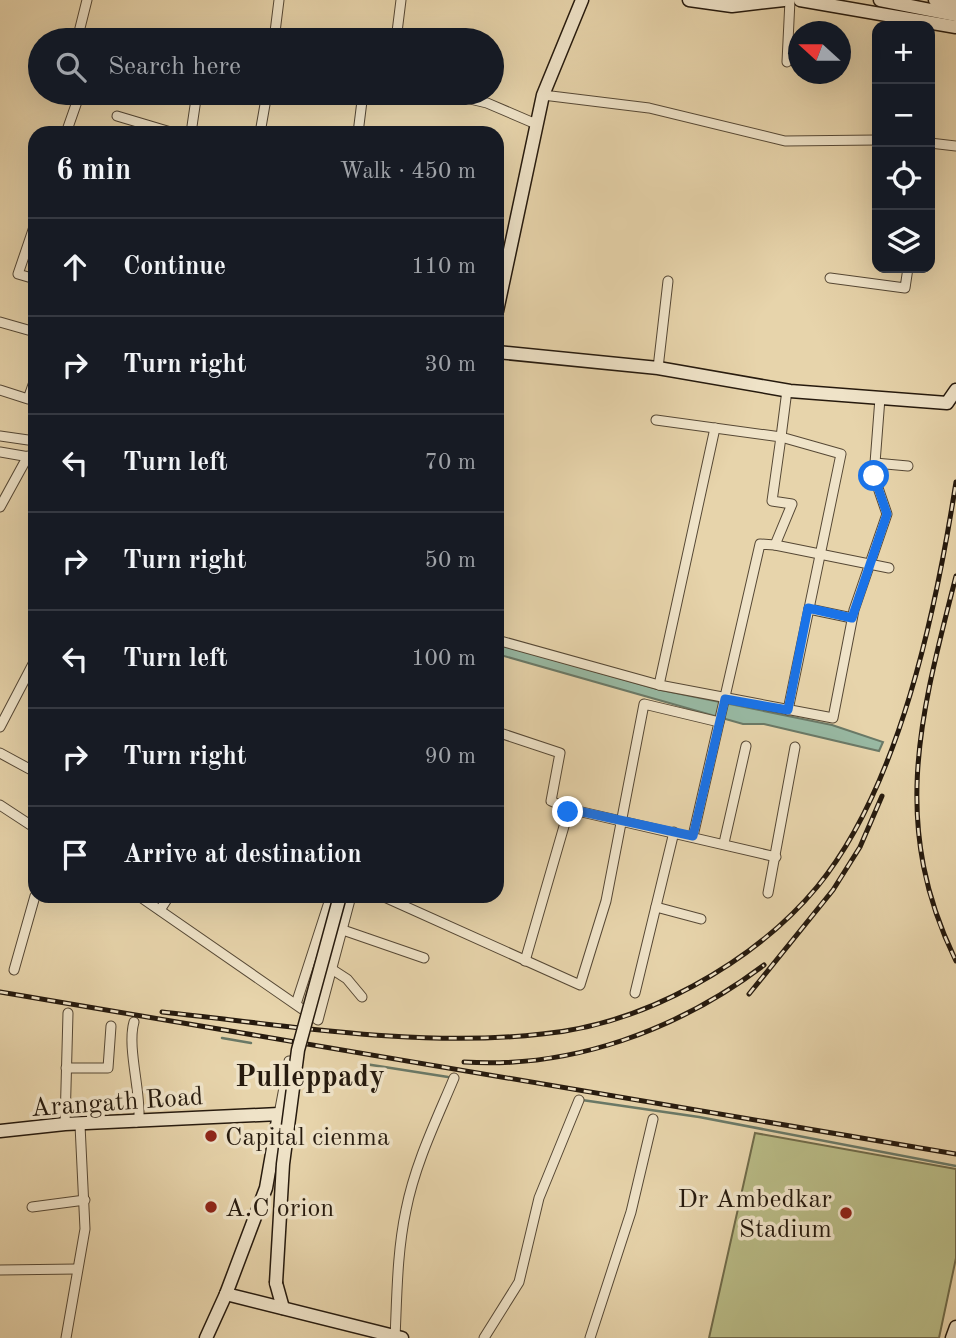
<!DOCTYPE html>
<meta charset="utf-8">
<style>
:root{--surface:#171b24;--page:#242831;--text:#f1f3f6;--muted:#9ea1a6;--line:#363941}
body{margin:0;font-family:"Old Standard TT",serif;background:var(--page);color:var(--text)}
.controls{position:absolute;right:21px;top:21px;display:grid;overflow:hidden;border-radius:14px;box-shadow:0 7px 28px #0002}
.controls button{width:63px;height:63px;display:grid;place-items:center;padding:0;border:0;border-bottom:2px solid var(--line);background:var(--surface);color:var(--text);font:35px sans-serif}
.compass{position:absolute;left:788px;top:21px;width:63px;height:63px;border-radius:50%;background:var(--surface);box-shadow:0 7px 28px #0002;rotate:291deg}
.stop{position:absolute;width:21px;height:21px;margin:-16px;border:5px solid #1a73e8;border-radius:50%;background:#fff}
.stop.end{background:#1a73e8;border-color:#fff;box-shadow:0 2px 7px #0008}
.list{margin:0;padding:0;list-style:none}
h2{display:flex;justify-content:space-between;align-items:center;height:91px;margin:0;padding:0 28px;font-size:30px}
h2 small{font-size:23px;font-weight:400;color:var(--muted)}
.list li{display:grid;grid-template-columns:46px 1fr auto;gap:21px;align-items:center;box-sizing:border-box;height:98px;padding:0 28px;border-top:2px solid var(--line)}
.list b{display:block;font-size:26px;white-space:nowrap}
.list em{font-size:23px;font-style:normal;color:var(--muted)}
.icon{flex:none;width:38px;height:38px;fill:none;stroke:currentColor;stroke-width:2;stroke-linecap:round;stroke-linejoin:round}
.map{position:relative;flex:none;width:956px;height:1338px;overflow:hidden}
.search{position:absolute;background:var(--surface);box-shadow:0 7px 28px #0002;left:28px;top:28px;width:476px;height:77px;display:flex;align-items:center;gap:18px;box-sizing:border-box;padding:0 24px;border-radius:38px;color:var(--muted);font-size:26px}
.panel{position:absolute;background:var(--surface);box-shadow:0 7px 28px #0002;left:28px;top:126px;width:476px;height:777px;border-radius:21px}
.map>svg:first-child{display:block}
.green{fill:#b9bc87;stroke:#706b4a;stroke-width:2}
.water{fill:#98b9a3;stroke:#6a7967;stroke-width:2}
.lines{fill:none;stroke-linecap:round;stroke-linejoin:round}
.stream{stroke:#6a7967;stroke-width:2.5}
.street-casing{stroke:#564835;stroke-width:11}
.secondary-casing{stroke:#261a0e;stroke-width:15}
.street{stroke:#efe3c8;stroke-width:9}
.secondary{stroke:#efe3c8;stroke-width:12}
.rail-casing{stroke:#261a0e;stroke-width:5}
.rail{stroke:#efe3c8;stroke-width:2.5;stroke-dasharray:8;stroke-linecap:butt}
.secondary-bridge-casing{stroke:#261a0e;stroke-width:15;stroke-linecap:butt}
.secondary-bridge{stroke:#efe3c8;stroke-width:12}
.route{stroke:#1a73e8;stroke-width:9}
.poi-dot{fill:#8f2418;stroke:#efe3c8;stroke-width:2.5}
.labels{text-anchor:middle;stroke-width:7;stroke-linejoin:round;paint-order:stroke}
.street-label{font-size:26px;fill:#261a0e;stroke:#efe3c8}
.poi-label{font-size:26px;fill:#261a0e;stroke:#efe3c8;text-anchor:start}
.quarter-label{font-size:30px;font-weight:bold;fill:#261a0e;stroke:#efe3c8}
</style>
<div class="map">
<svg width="956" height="1338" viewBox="0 0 956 1338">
<rect width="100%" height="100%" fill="#e7d4ab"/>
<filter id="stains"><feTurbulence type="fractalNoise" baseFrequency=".00286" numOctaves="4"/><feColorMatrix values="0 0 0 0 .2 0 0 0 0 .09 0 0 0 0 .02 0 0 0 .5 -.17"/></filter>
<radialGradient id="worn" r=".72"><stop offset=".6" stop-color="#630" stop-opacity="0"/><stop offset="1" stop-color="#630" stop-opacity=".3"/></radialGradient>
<!-- green -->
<path class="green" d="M755,1133l201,36v89l-17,80h-230z"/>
<!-- water -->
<path class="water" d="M497,644l164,46 171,35 51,17 -4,9 -115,-27h-21l-246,-70z"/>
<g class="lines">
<!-- stream -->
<g class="stream">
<path d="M222,1038l29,5"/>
<path d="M359,1063l89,14"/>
<path d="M582,1100l117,17 257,49"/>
</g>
<!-- street casing -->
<g class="street-casing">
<g id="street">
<path d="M77,40l10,-40"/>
<path d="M274,40l5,-40"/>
<path d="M396,40l5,-40"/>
<path d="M787,62l3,-62"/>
<path d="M445,93l42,10 49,21"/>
<path d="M543,95l106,13 136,33 92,-1"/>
<path d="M117,116l57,17"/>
<path d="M261,131l26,2"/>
<path d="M66,133l13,-37 -3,-3"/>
<path d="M191,133l5,-34"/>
<path d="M260,133l7,-40"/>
<path d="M358,133l5,-40"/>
<path d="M930,143l26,3"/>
<path d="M35,224l-17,50 17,5"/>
<path d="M830,278l75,10 3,-20"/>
<path d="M0,322l35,10"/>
<path d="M658,368l10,-87"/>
<path d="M0,390l28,9 7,-20"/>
<path d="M787,390l-6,47 60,17 -53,256"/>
<path d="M656,420l125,17 -9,64 20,3 -17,41 -15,-1 -67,292"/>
<path d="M0,436l35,5"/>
<path d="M0,452l35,6"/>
<path d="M875,463l33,3"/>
<path d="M0,507l28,-51"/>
<path d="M775,545l114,23"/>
<path d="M809,609l43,9"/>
<path d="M497,640l162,45 174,33 21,-108 33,-96 -13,-38 6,-78"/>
<path d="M659,685l56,-257"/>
<path d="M0,727l35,-67"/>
<path d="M497,732l63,21 -9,48 18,8 207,48"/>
<path d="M0,753l35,19"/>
<path d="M0,805l35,23"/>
<path d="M724,843l22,-97"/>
<path d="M768,893l27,-146"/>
<path d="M139,896l179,124 33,-124"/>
<path d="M382,896l198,89 26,-84 38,-197 75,18"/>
<path d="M656,907l45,12"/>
<path d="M160,910l9,-14"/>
<path d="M340,929l84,29"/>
<path d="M525,961l44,-152"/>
<path d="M330,968l17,11 15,18"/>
<path d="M14,970l21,-74"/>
<path d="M635,993l39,-161"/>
<path d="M296,1004l35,-108"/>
<path d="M134,1022c-7,24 6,66 5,94l-3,6"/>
<path d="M66,1068h42l3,-42"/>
<path d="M279,1114l10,-53"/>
<path d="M65,1124l3,-111"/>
<path d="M32,1207l53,-7"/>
<path d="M0,1270l77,-1"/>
<path d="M66,1338l19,-109 -5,-104"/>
<path d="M395,1338c2,-43 2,-86 11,-128 9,-46 30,-89 48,-132"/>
<path d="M484,1338l35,-56 20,-84 40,-98"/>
<path d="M590,1338l41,-126 22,-93"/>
</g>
</g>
<!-- secondary casing -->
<g class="secondary-casing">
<g id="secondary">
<path d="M689,0l43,6 52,-6"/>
<path d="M800,0l156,27"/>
<path d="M880,0l76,15"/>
<path d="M935,0l21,4"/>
<path d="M497,311l46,-216 39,-95"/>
<path d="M497,352l161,16 132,23 157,12 9,-13"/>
<path d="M0,1131l65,-7 214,-10 -13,74 -40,106 -20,44"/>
<path d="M276,1283l7,25"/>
<path d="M226,1294l176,44"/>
<path d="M952,1338l4,-11"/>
</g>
</g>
<!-- street -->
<use href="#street" class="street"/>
<!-- secondary -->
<use href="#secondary" class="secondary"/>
<!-- rail casing -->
<g class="rail-casing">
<g id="rail">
<path d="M956,576c-35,138 -67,248 0,385"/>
<path d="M0,992l956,162"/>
<path d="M749,994l84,-104 27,-43 22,-51"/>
<path d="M162,1012c123,13 256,36 380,22 54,-5 103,-22 151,-48 46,-25 90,-58 124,-99 83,-101 119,-277 139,-405"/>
<path d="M464,1062c108,7 214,-32 300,-97"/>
</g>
</g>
<!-- rail -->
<use href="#rail" class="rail"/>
<!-- secondary-bridge casing -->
<g class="secondary-bridge-casing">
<path id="secondary-bridge" d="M276,1283l7,-119 15,-114 42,-154"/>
</g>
<!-- secondary-bridge -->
<use href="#secondary-bridge" class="secondary-bridge"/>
</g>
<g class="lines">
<!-- route -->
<path class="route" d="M568,812l1,-3 124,27 32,-137 63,11 20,-102 44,10 35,-104 -13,-38"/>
</g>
<!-- markers -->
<g class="poi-dot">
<circle cx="211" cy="1136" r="7"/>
<circle cx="211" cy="1207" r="7"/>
<circle cx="846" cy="1213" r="7"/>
</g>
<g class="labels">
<!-- street labels -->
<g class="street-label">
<text transform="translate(117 1101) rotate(-4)" y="9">Arangath Road</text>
</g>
<!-- poi labels -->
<g class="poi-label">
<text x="225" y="1145">Capital cienma</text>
<text x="832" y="1207" text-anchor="end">Dr Ambedkar<tspan x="832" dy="30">Stadium</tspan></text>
<text x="225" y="1216">A.C orion</text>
</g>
<!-- quarter labels -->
<g class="quarter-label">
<text x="310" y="1086">Pulleppady</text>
</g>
</g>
<rect width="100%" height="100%" filter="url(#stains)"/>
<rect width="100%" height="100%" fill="url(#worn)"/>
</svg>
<div class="controls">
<button>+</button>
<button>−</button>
<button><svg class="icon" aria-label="locate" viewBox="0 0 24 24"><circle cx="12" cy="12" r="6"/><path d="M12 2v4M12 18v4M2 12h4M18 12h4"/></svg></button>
<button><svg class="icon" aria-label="layers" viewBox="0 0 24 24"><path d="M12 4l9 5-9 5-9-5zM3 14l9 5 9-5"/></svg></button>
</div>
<svg class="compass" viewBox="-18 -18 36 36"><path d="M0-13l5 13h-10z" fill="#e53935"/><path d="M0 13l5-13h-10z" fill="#9ea1a6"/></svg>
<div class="stop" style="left:874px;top:476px"></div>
<div class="stop end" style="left:568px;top:812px"></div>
<div class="search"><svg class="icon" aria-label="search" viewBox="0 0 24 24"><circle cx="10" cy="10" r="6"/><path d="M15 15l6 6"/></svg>Search here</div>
<section class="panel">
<h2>6 min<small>Walk · 450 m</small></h2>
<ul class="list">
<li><svg class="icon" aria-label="ahead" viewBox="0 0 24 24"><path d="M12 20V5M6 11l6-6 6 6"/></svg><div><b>Continue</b></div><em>110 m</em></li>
<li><svg class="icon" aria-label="right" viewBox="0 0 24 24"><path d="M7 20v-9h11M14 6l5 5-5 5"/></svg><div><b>Turn right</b></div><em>30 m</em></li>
<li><svg class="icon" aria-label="left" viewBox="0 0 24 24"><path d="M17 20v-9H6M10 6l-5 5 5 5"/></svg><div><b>Turn left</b></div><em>70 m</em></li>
<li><svg class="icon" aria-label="right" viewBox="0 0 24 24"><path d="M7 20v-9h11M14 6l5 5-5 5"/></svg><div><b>Turn right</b></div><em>50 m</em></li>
<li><svg class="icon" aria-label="left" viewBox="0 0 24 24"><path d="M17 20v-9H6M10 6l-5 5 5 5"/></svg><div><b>Turn left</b></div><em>100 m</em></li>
<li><svg class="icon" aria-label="right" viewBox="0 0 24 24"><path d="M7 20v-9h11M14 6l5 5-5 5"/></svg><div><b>Turn right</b></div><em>90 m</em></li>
<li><svg class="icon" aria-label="arrive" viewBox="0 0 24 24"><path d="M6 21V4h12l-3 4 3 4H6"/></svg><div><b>Arrive at destination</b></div></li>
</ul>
</section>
</div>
